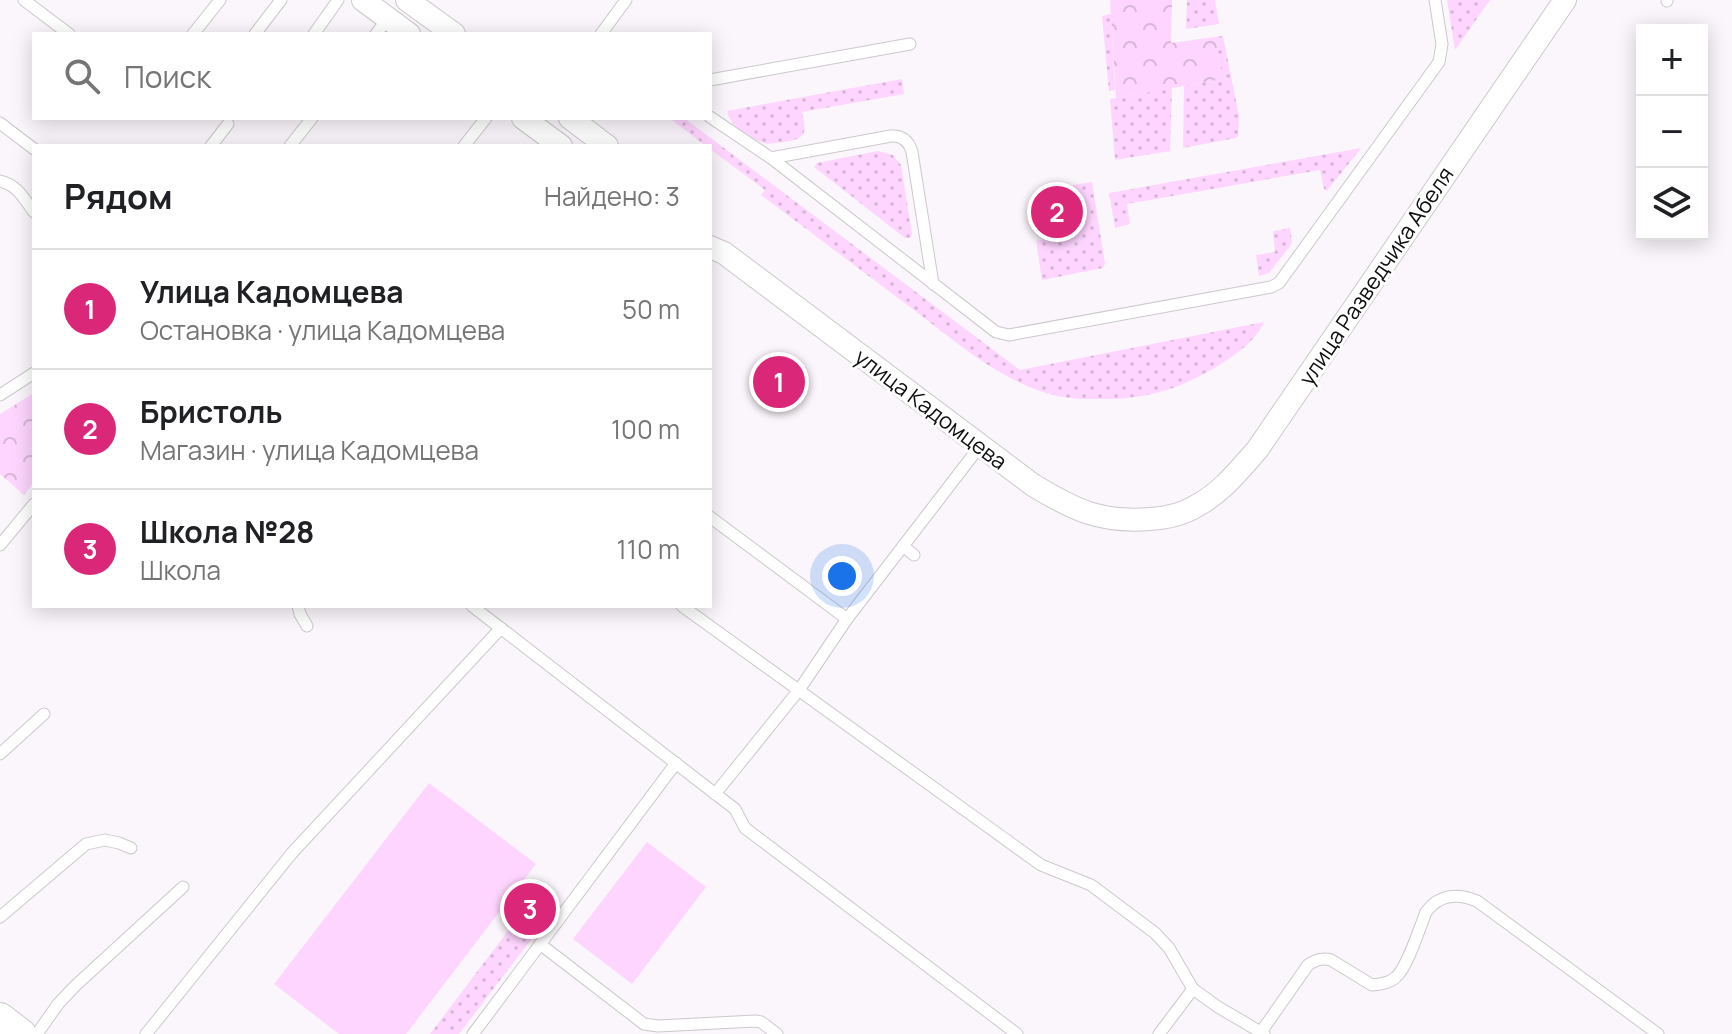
<!DOCTYPE html>
<html lang="ru">
<meta charset="utf-8">
<style>
:root{--surface:#fff;--page:#f2f2f2;--text:#202124;--muted:#757577;--line:#e0e0e0;--accent:#db2777}
body{margin:0;font-family:Manrope,sans-serif;background:var(--page);color:var(--text)}
.controls{position:absolute;right:24px;top:24px;display:grid;overflow:hidden;border-radius:0px;box-shadow:0 4px 20px #0003}
.controls button{width:72px;height:72px;display:grid;place-items:center;padding:0;border:0;border-bottom:2px solid var(--line);background:var(--surface);color:var(--text);font:40px sans-serif}
.you{position:absolute;left:842px;top:576px;width:28px;height:28px;margin:-20px;border:6px solid #fff;border-radius:50%;background:#1a73e8;box-shadow:0 0 0 12px #1a73e833}
.badge{display:grid;place-items:center;width:52px;height:52px;border-radius:50%;background:var(--accent);color:#fff;font-size:26px;font-weight:700}
.pin{position:absolute;translate:-50% -50%;border:4px solid #fff;box-shadow:0 2px 8px #0006}
.list{margin:0;padding:0;list-style:none}
h2{display:flex;justify-content:space-between;align-items:center;height:104px;margin:0;padding:0 32px;font-size:34px}
h2 small{font-size:26px;font-weight:400;color:var(--muted)}
.list li{display:grid;grid-template-columns:52px 1fr auto;gap:24px;align-items:center;box-sizing:border-box;height:120px;padding:0 32px;border-top:2px solid var(--line)}
.list b{display:block;font-size:30px;white-space:nowrap}
.list p{margin:0;font-size:26px;white-space:nowrap;color:var(--muted)}
.list em{font-size:26px;font-style:normal;color:var(--muted)}
.icon{flex:none;width:44px;height:44px;fill:none;stroke:currentColor;stroke-width:2;stroke-linecap:round;stroke-linejoin:round}
.map{position:relative;flex:none;width:1732px;height:1034px;overflow:hidden}
.search{position:absolute;background:var(--surface);box-shadow:0 4px 20px #0003;left:32px;top:32px;width:680px;height:88px;display:flex;align-items:center;gap:20px;box-sizing:border-box;padding:0 28px;border-radius:0px;color:var(--muted);font-size:30px}
.panel{position:absolute;background:var(--surface);box-shadow:0 4px 20px #0003;left:32px;top:144px;width:680px;height:464px;border-radius:0px}
.map>svg:first-child{display:block}
.grass{fill:url(#grass-dots)}
.park{fill:url(#park-crowns)}
.garden{fill:#fed5fe}
.lines{fill:none;stroke-linecap:round;stroke-linejoin:round}
.lane-casing{stroke:#ccc8cc;stroke-width:13}
.street-casing{stroke:#ccc8cc;stroke-width:24}
.secondary-casing{stroke:#ccc8cc;stroke-width:32}
.lane{stroke:#fff;stroke-width:11}
.street{stroke:#fff;stroke-width:22}
.secondary{stroke:#fff;stroke-width:30}
.labels{text-anchor:middle;stroke-width:6;stroke-linejoin:round;paint-order:stroke}
.street-label{font-size:22px;fill:#0f0d0f;stroke:#fff}
</style>
<div class="map">
<svg width="1732" height="1034" viewBox="0 0 1732 1034">
<defs>
<pattern id="grass-dots" width="8" height="8" patternUnits="userSpaceOnUse" patternTransform="scale(2)"><rect width="8" height="8" fill="#fed5fe"/><path d="M2 2h.1M6 6h.1" fill="none" stroke="#d8b6d8" stroke-width="1.8" stroke-linecap="round"/></pattern>
<pattern id="park-crowns" width="20" height="18" patternUnits="userSpaceOnUse" patternTransform="scale(2)"><rect width="20" height="18" fill="#fed5fe"/><path d="M2 6a3 3 0 1 1 6 0M12 15a3 3 0 1 1 6 0" fill="none" stroke="#d8b6d8"/></pattern>
</defs>
<rect width="100%" height="100%" fill="#fbf6fb"/>
<!-- grass -->
<g class="grass">
<path d="M1187,0h28l4,24 -33,5z"/>
<path d="M1447,0h43l-35,50z"/>
<path d="M1111,14l4,76 -6,1 -7,-75z"/>
<path d="M1223,36l16,80 -1,20 -2,2 -53,10 1,-62 38,-7 -7,-42z"/>
<path d="M902,79l2,15 -102,18c1,5 4,15 2,20 -3,11 -27,10 -36,12 -16,-4 -37,-15 -41,-33z"/>
<path d="M1172,88l-2,63 -55,9 -5,-61z"/>
<path d="M669,118h15l336,252 244,-48c-10,24 -46,45 -70,57 -26,13 -53,19 -82,20 -18,0 -37,1 -55,-3 -59,-14 -107,-60 -155,-95 -47,-35 -94,-71 -141,-106l4,-5 -55,-41v-3h-4z"/>
<path d="M1361,148l-34,43 -3,-2 -4,-19 -193,34 3,20 -15,4 -6,-35z"/>
<path d="M878,151l15,4 8,10 11,69 -2,4h-5l-91,-71 3,-4z"/>
<path d="M1092,182l13,82 -2,4 -61,12 -6,-39 35,-6 -3,-21 9,-2 -4,-27z"/>
<path d="M1290,228l2,14 -2,4 -21,27 -10,3 -3,-21 19,-3 -2,-21z"/>
<path d="M517,919l19,14 -77,101h-29z"/>
</g>
<!-- park -->
<g class="park">
<path d="M1110,0h62l-1,43 44,-6 8,42 -107,19z"/>
<path d="M34,393v89l-10,13 -24,-21v-60z"/>
</g>
<!-- garden -->
<g class="garden">
<path d="M429,783l107,81 -130,170h-67l-65,-50z"/>
<path d="M647,842l59,45 -74,97 -59,-45z"/>
</g>
<g class="lines">
<!-- lane casing -->
<g class="lane-casing">
<g id="lane">
<path d="M24,0l45,34"/>
<path d="M1667,1v-1"/>
<path d="M193,34l27,-34"/>
<path d="M255,34l26,-34"/>
<path d="M314,34l24,-34"/>
<path d="M376,34l12,-16"/>
<path d="M601,34l25,-34"/>
<path d="M710,80l200,-36"/>
<path d="M710,117l61,41 225,174 13,3 262,-48 8,-4 160,-221 3,-18 -7,-44"/>
<path d="M0,123l34,26"/>
<path d="M211,146l17,-22"/>
<path d="M290,146l22,-28"/>
<path d="M464,146l22,-28"/>
<path d="M771,158l120,-22c11,-1 18,5 21,16l21,132"/>
<path d="M0,181c18,4 24,18 34,31"/>
<path d="M0,395l34,-22"/>
<path d="M710,517l137,102"/>
<path d="M0,545l34,-41"/>
<path d="M903,546l11,9"/>
<path d="M298,606l2,8 7,12"/>
<path d="M472,606l263,203 10,19 272,206"/>
<path d="M682,606l359,259 50,20 64,48 14,15 24,41 25,18 46,27"/>
<path d="M0,754l44,-40"/>
<path d="M715,794l84,-104 48,-71 133,-173"/>
<path d="M0,917l86,-73 19,-4 14,3 12,5"/>
<path d="M540,944l104,80 14,2 97,-5 6,1 16,12"/>
<path d="M1261,1032l47,-67c7,-5 14,-8 23,-5l41,25c9,-1 18,-2 24,-8 11,-9 24,-50 30,-65 13,-18 32,-19 51,-11l181,133"/>
<path d="M37,1034l21,-30 17,-18 108,-99"/>
<path d="M146,1034l146,-181 209,-225"/>
<path d="M473,1034l203,-271"/>
<path d="M1159,1034l34,-45"/>
</g>
</g>
<!-- street casing -->
<g class="street-casing">
<g id="street">
<path d="M363,0l46,34"/>
<path d="M407,0l47,34"/>
<path d="M523,118l38,28"/>
<path d="M570,118l37,28"/>
<path d="M710,247l14,6 309,232c41,25 68,38 117,34 17,-1 34,-5 48,-14 24,-13 41,-35 59,-55l308,-450"/>
</g>
</g>
<!-- secondary casing -->
<g class="secondary-casing">
<path id="secondary" d="M0,1018l21,16"/>
</g>
<!-- lane -->
<use href="#lane" class="lane"/>
<!-- street -->
<use href="#street" class="street"/>
<!-- secondary -->
<use href="#secondary" class="secondary"/>
</g>
<g class="labels">
<!-- street labels -->
<g class="street-label">
<text transform="translate(1376 276) rotate(-56)" y="8">улица Разведчика Абеля</text>
<text transform="translate(931 409) rotate(37)" y="8">улица Кадомцева</text>
</g>
</g>
</svg>
<div class="controls">
<button>+</button>
<button>−</button>
<button><svg class="icon" aria-label="layers" viewBox="0 0 24 24"><path d="M12 4l9 5-9 5-9-5zM3 14l9 5 9-5"/></svg></button>
</div>
<div class="you"></div>
<div class="pin badge" style="left:779px;top:382px">1</div>
<div class="pin badge" style="left:1057px;top:212px">2</div>
<div class="pin badge" style="left:530px;top:909px">3</div>
<div class="search"><svg class="icon" aria-label="search" viewBox="0 0 24 24"><circle cx="10" cy="10" r="6"/><path d="M15 15l6 6"/></svg>Поиск</div>
<section class="panel">
<h2>Рядом<small>Найдено: 3</small></h2>
<ul class="list">
<li><span class="badge">1</span><div><b>Улица Кадомцева</b><p>Остановка · улица Кадомцева</p></div><em>50 m</em></li>
<li><span class="badge">2</span><div><b>Бристоль</b><p>Магазин · улица Кадомцева</p></div><em>100 m</em></li>
<li><span class="badge">3</span><div><b>Школа №28</b><p>Школа</p></div><em>110 m</em></li>
</ul>
</section>
</div>
